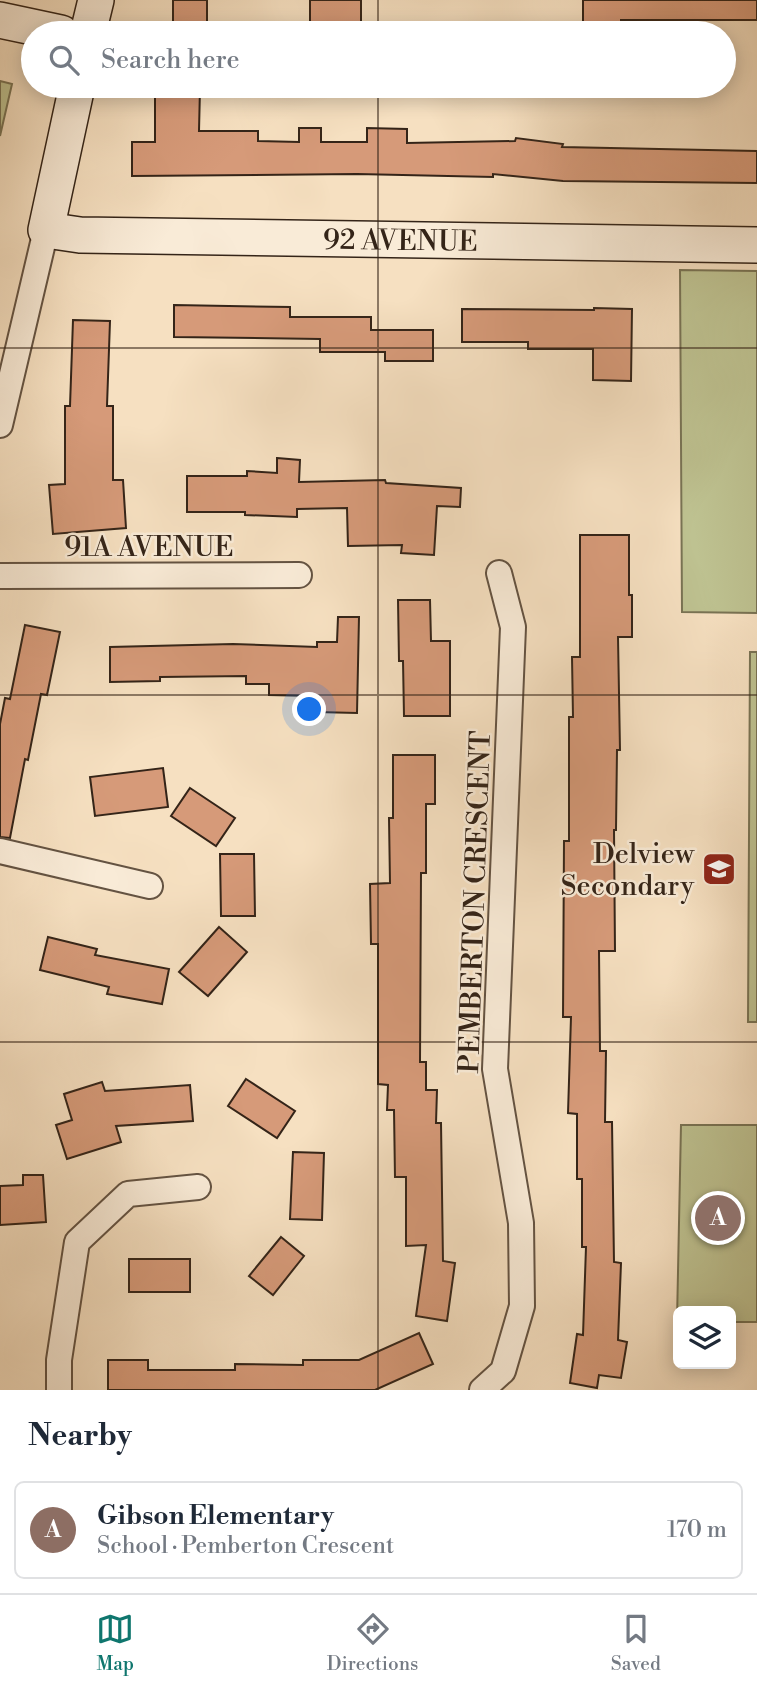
<!DOCTYPE html>
<meta charset="utf-8">
<style>
:root{--surface:#fff;--page:#f6f6f7;--text:#1f2937;--muted:#747a83;--line:#e0e1e3;--accent:#0f766e}
body{margin:0;font-family:"Libre Bodoni",serif;background:var(--page);color:var(--text)}
.controls{position:absolute;right:21px;bottom:21px;display:grid;overflow:hidden;border-radius:10px;box-shadow:0 4px 18px #0003}
.controls button{width:63px;height:63px;display:grid;place-items:center;padding:0;border:0;border-bottom:2px solid var(--line);background:var(--surface);color:var(--text);font:35px sans-serif}
.you{position:absolute;left:310px;top:710px;width:24px;height:24px;margin:-18px;border:5px solid #fff;border-radius:50%;background:#1a73e8;box-shadow:0 0 0 10px #1a73e833}
.badge{display:grid;place-items:center;width:46px;height:46px;border-radius:50%;background:var(--accent);color:#fff;font-size:23px;font-weight:700}
.pin{position:absolute;translate:-50% -50%;border:4px solid #fff;box-shadow:0 2px 7px #0006}
.list{margin:0;padding:0;list-style:none}
h2{display:flex;justify-content:space-between;align-items:center;height:91px;margin:0;padding:0 28px;font-size:30px}
h2 small{font-size:23px;font-weight:400;color:var(--muted)}
.list li{display:grid;grid-template-columns:46px 1fr auto;gap:21px;align-items:center;box-sizing:border-box;height:98px;margin:0 14px 14px;padding:0 14px;border:2px solid var(--line);border-radius:10px}
.list b{display:block;font-size:26px;white-space:nowrap}
.list p{margin:0;font-size:23px;white-space:nowrap;color:var(--muted)}
.list em{font-size:23px;font-style:normal;color:var(--muted)}
.icon{flex:none;width:38px;height:38px;fill:none;stroke:currentColor;stroke-width:2;stroke-linecap:round;stroke-linejoin:round}
.map{position:relative;flex:none;width:757px;height:1390px;overflow:hidden}
.search{position:absolute;background:var(--surface);box-shadow:0 4px 18px #0003;left:21px;right:21px;top:21px;height:77px;display:flex;align-items:center;gap:18px;box-sizing:border-box;padding:0 24px;border-radius:38px;color:var(--muted);font-size:26px}
.sheet{height:203px;background:var(--surface)}
nav{display:flex;justify-content:space-around;align-items:center;box-sizing:border-box;height:98px;border-top:2px solid var(--line);background:var(--surface);font-size:19px;color:var(--muted)}
nav a{display:grid;justify-items:center;gap:4px}
nav .on{color:var(--accent)}
.map>svg:first-child{display:block}
.green{fill:#bec291;stroke:#797354;stroke-width:2}
.building{fill:#d69a79;stroke:#342418;stroke-width:2}
.lines{fill:none;stroke-linecap:round;stroke-linejoin:round}
.street-casing{stroke:#645342;stroke-width:28}
.secondary-casing{stroke:#342418;stroke-width:38}
.street{stroke:#f9ebd7;stroke-width:24}
.secondary{stroke:#f9ebd7;stroke-width:35}
.grid{fill:none;stroke:#342418;stroke-width:2;stroke-opacity:0.55}
.labels{text-anchor:middle;stroke-width:5;stroke-linejoin:round;paint-order:stroke}
.street-label{font-size:28px;fill:#342418;stroke:#f9ebd7}
.poi-label{font-size:28px;fill:#342418;stroke:#f9ebd7;text-anchor:end}
</style>
<div class="map">
<svg width="757" height="1390" viewBox="0 0 757 1390">
<rect width="100%" height="100%" fill="#f6e0c1"/>
<filter id="stains"><feTurbulence type="fractalNoise" baseFrequency=".00286" numOctaves="4"/><feColorMatrix values="0 0 0 0 .2 0 0 0 0 .09 0 0 0 0 .02 0 0 0 .5 -.17"/></filter>
<radialGradient id="worn" r=".72"><stop offset=".6" stop-color="#630" stop-opacity="0"/><stop offset="1" stop-color="#630" stop-opacity=".3"/></radialGradient>
<!-- green -->
<g class="green">
<path d="M0,81l12,3 -12,52z"/>
<path d="M680,270l77,1v342l-75,-1z"/>
<path d="M750,652h7v370h-9z"/>
<path d="M681,1125h76v197h-26v-11h-53l-1,10z"/>
</g>
<!-- building -->
<g class="building">
<rect x="173" y="0" width="34" height="33"/>
<rect x="310" y="0" width="51" height="33"/>
<path d="M583,0h174v20h-136v13h-38z"/>
<path d="M155,86h34v2h11l-1,43h59v10l41,1v-14h22v14h46v-14l40,1v14l108,-2 1,-3 47,6 -1,3 195,4v32l-194,-2 -70,-7v3l-136,-3 -225,2v-34h23z"/>
<path d="M174,305l116,2v10h81v13h62v31h-48v-9h-65v-13l-146,-2z"/>
<path d="M594,308l38,1 -1,72 -38,-1v-31h-65v-7h-66v-33l132,1z"/>
<path d="M73,320l37,1 -3,85h6v74h10l3,48 -73,6 -4,-49 16,-1v-78h5z"/>
<path d="M277,458l23,2 -1,22 86,-2 1,3 75,5 -1,19 -23,-1 -3,49 -33,-2 1,-8 -54,1 -1,-38 -50,1v8l-52,-2v-3h-58v-36h60v-5l30,2z"/>
<path d="M580,535h49v60h3v42h-14l2,113h-3l-1,80h-2l1,121h-16l1,100h6l-1,71h7l2,140 7,1 -3,77 9,2 -6,36 -22,-3 -2,13 -27,-5 7,-49 6,1 3,-88h-4v-68h-5v-65l-9,-1 3,-96h-8l1,-176h5v-124h4l-1,-60h8z"/>
<path d="M398,600h32l1,41h19v75h-46l-1,-55h-4z"/>
<path d="M338,617h21l-2,96 -41,-1v-16l-47,-1v-11h-23v-8l-86,1v4l-50,1v-35l123,-3 84,3v-5h20z"/>
<path d="M25,625l35,7 -13,63 -6,-1 -13,66 -3,-1 -15,79 -10,-1v-113l5,-26 5,1z"/>
<path d="M393,755h42v49h-9v69h-5l-1,189h6v28h11l-1,33h5l2,138 12,2 -8,58 -31,-5 10,-71 -20,1v-69h-11l-1,-67h-7l1,-25 -10,-1v-140h-7l-1,-60 20,-1 -1,-65h4z"/>
<path d="M163,768l5,39 -73,9 -5,-39z"/>
<path d="M190,788l45,30 -19,28 -45,-30z"/>
<path d="M220,854h34l1,62h-34z"/>
<path d="M219,927l28,25 -39,44 -29,-24z"/>
<path d="M48,937l49,12 -2,6 74,14 -7,35 -55,-10 2,-7 -69,-17z"/>
<path d="M246,1079l49,32 -18,27 -49,-32z"/>
<path d="M102,1082l3,9 85,-6 3,36 -77,5 5,16 -54,17 -11,-34 16,-5 -8,-26z"/>
<path d="M293,1152l31,1 -2,67 -32,-1z"/>
<path d="M23,1175h20l3,47 -46,3v-39l23,-1z"/>
<path d="M281,1237l23,19 -31,39 -24,-19z"/>
<rect x="129" y="1259" width="61" height="33"/>
<path d="M419,1333l14,31 -58,26h-267v-30h40v10h87v-6l68,1v-5h56z"/>
</g>
<g class="lines">
<!-- street casing -->
<g class="street-casing">
<g id="street">
<path d="M0,425l46,-195"/>
<path d="M0,576l299,-1"/>
<path d="M0,851l150,35"/>
<path d="M59,1390v-30l18,-118 51,-48 70,-7"/>
<path d="M482,1390l21,-19 19,-65 -1,-83 -26,-154 18,-442 -14,-54"/>
</g>
</g>
<!-- secondary casing -->
<g class="secondary-casing">
<g id="secondary">
<path d="M0,20l61,13"/>
<path d="M88,33l8,-33"/>
<path id="s1" d="M77,86l-31,144 34,5 677,10"/>
</g>
</g>
<!-- street -->
<use href="#street" class="street"/>
<!-- secondary -->
<use href="#secondary" class="secondary"/>
</g>
<!-- grid -->
<path class="grid" d="M378,0v33M378,86v1304M0,348h757M0,695h757M0,1042h757"/>
<!-- icons -->
<defs>
<g id="school-square" transform="scale(1.75)"><rect x="-9" y="-9" width="18" height="18" rx="4" fill="#8f2418" stroke="#f9ebd7"/><path d="M0-5L7-2L0 1L-7-2ZM-4 1L0 2.5L4 1V4Q0 6-4 4Z" fill="#fff"/></g>
</defs>
<g fill-rule="evenodd">
<use href="#school-square" x="719" y="869"/>
</g>
<g class="labels">
<!-- street labels -->
<g class="street-label">
<text dy="10" stroke="none"><textPath href="#s1" startOffset="502">92 AVENUE</textPath></text>
<text x="149" y="556">91A AVENUE</text>
<text transform="translate(474 902) rotate(-88)" y="10">PEMBERTON CRESCENT</text>
</g>
<!-- poi labels -->
<g class="poi-label">
<text x="694" y="863">Delview<tspan x="694" dy="32">Secondary</tspan></text>
</g>
</g>
<rect width="100%" height="100%" filter="url(#stains)"/>
<rect width="100%" height="100%" fill="url(#worn)"/>
</svg>
<div class="controls">
<button><svg class="icon" aria-label="layers" viewBox="0 0 24 24"><path d="M12 4l9 5-9 5-9-5zM3 14l9 5 9-5"/></svg></button>
</div>
<div class="you"></div>
<div class="pin badge" style="left:718px;top:1218px;background:#8d6e63">A</div>
<div class="search"><svg class="icon" aria-label="search" viewBox="0 0 24 24"><circle cx="10" cy="10" r="6"/><path d="M15 15l6 6"/></svg>Search here</div>
</div>
<section class="sheet">
<h2>Nearby<small></small></h2>
<ul class="list">
<li><span class="badge" style="background:#8d6e63">A</span><div><b>Gibson Elementary</b><p>School · Pemberton Crescent</p></div><em>170 m</em></li>
</ul>
</section>
<nav>
<a class="on"><svg class="icon" aria-label="map" viewBox="0 0 24 24"><path d="M3 6l6-2 6 2 6-2v14l-6 2-6-2-6 2zM9 4v14M15 6v14"/></svg>Map</a>
<a><svg class="icon" aria-label="directions" viewBox="0 0 24 24"><path d="M12 3l9 9-9 9-9-9zM9 14v-3h6M13 9l2 2-2 2"/></svg>Directions</a>
<a><svg class="icon" aria-label="saved" viewBox="0 0 24 24"><path d="M7 4h10v16l-5-4-5 4z"/></svg>Saved</a>
</nav>
